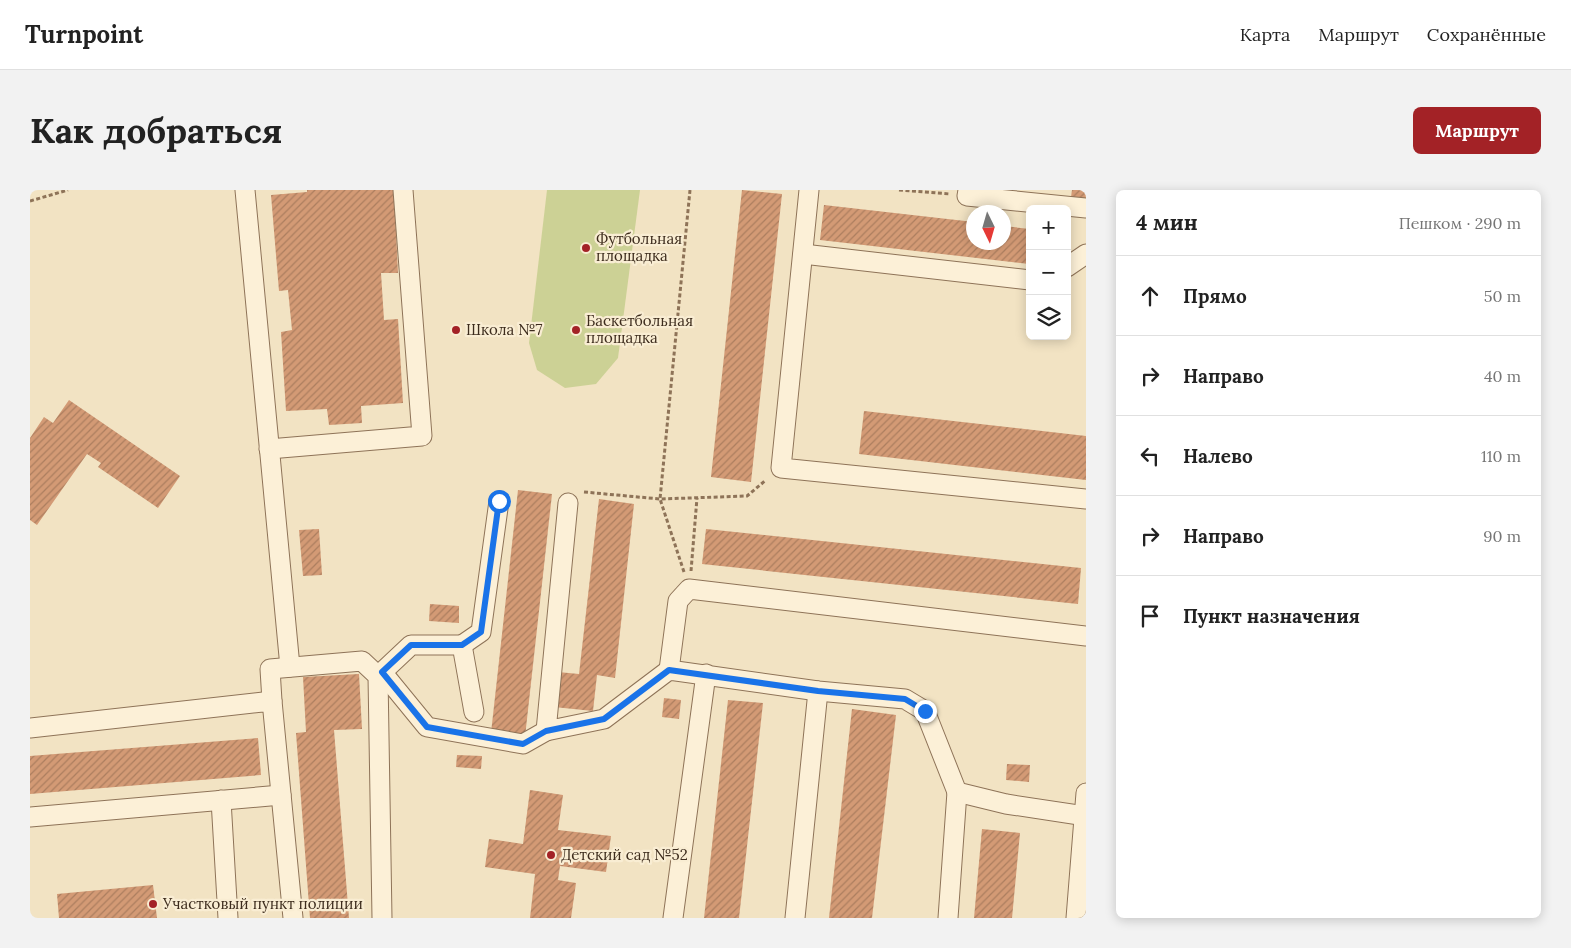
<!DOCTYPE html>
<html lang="ru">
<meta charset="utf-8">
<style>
:root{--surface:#fff;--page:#f2f2f2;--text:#222;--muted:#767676;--line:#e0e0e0;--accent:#a32226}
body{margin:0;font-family:Lora,serif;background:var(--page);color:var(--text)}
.controls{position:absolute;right:15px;top:15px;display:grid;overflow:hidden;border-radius:8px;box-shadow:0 2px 12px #0003}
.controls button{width:45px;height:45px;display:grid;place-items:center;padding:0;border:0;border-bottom:1px solid var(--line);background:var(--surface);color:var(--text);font:25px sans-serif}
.compass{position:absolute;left:936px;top:15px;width:45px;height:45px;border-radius:50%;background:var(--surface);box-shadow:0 2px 12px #0003;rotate:175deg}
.stop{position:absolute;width:15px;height:15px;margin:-11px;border:4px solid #1a73e8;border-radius:50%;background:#fff}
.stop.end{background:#1a73e8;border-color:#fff;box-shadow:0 1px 5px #0008}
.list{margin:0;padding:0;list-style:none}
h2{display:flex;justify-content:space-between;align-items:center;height:65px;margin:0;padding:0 20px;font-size:21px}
h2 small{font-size:16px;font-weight:400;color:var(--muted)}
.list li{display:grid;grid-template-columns:32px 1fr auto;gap:15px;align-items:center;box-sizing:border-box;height:80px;padding:0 20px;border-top:1px solid var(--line)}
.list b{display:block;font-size:19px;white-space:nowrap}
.list em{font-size:16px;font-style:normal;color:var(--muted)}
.icon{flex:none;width:28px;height:28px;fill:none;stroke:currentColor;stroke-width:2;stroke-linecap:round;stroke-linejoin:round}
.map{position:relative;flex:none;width:1056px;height:728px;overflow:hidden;border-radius:8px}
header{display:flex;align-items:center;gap:30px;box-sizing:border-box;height:70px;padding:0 25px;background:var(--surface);border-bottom:1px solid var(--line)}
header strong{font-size:24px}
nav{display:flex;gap:28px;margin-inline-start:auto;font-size:18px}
.intro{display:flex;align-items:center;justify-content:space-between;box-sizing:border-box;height:120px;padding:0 30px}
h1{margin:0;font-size:35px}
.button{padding:12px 22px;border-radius:8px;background:var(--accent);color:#fff;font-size:18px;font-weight:700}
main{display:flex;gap:30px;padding:0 30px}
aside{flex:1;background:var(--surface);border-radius:8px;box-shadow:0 2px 12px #0003}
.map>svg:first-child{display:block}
.pitch{fill:#ccd195}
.building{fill:url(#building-hatch)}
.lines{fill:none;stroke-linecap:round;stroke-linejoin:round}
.minor-casing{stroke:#8e7358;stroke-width:21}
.path{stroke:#8e7358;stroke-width:3;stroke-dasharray:4 2.5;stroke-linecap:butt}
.minor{stroke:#fcf0d7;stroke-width:19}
.route{stroke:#1a73e8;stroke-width:6}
.poi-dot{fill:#a32226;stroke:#f9edd3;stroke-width:2}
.labels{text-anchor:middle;stroke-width:4.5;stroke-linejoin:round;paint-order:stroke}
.poi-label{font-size:15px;fill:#3d2c1d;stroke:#f9edd3;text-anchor:start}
</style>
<header>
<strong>Turnpoint</strong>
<nav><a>Карта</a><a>Маршрут</a><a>Сохранённые</a></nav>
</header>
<div class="intro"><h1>Как добраться</h1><a class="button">Маршрут</a></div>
<main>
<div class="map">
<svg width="1056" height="728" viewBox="0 0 1056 728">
<defs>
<pattern id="building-hatch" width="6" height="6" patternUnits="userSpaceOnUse" patternTransform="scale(1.25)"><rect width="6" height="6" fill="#d39a75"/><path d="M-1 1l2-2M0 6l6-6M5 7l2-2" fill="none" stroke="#ac7e5f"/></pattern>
</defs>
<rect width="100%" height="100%" fill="#f2e3c3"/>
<!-- pitch -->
<path class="pitch" d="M517,0h93l-22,168 -22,26 -31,4 -28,-18 -8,-27z"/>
<!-- building -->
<g class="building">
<path d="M277,0h87l4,83h-17l3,47 14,-1 5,84 -42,3 1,17 -33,2 -2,-16 -41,2 -5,-79 11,-2 -4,-40 -9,1 -8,-96 36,-3z"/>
<path d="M712,0l40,4 -31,288 -40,-5z"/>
<path d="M1042,0h14v9l-15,-2z"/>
<path d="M794,15l150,17v20h30v-16l26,3 -1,35 -209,-24z"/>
<path d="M39,210l111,76 -22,32 -60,-41 3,-4 -14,-9 -50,71 -7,-5v-82l14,-21 9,6z"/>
<path d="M834,221l222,25v44l-227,-26z"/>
<path d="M488,300l34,4 -27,243 -34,-4z"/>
<path d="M569,309l35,5 -19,174 -18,-3 -4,36 -39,-4 4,-35 21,2z"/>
<path d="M289,339l3,46 -19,1 -4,-46z"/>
<path d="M676,339l375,39 -3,36 -376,-40z"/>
<path d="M400,414l29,2v17l-30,-2z"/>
<path d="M329,484l3,55 -28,1 15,188h-39l-14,-185 10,-1 -3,-55z"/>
<path d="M634,508l17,2 -2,19 -17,-2z"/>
<path d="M698,510l35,3 -24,215h-35z"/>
<path d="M822,519l44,6 -24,203h-43z"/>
<path d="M228,548l3,37 -231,19v-38z"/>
<path d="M427,565l25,1 -1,13 -25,-2z"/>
<path d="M977,574l23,1 -1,17 -23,-2z"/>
<path d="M500,600l33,5 -5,35 53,6 -5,36 -46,-6 -2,14 18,3 -5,35h-41l5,-44 -50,-7 4,-28 34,5z"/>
<path d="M952,639l38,4 -8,85h-38z"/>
<path d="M123,695l4,33h-98l-2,-24z"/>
</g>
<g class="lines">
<!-- minor casing -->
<g class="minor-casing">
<g id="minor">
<path d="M215,0l45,477"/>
<path d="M779,0l-28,278 305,31"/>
<path d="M938,0l-1,6 119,12"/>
<path d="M773,64l227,26"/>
<path d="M1037,77l19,-13"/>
<path d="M239,259l153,-13 -19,-246"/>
<path d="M538,313l-22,228 58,-12 65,-49 149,21 87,8 20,12 32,81 49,12 80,12"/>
<path d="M432,455l19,-13 18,-131"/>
<path d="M639,480l9,-69 11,-12 397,47"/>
<path d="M352,482l45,55 96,17 23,-13"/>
<path d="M348,486l33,-31h51l12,67"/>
<path d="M242,511l-2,-32 92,-8 16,15 4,242"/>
<path d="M0,538l242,-27 21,217"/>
<path d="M191,610l7,118"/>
<path d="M0,627l251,-22"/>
<path d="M643,728l33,-244"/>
<path d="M765,728l23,-227"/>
<path d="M918,728l9,-126"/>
<path d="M1046,728l10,-125"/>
</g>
</g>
<!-- path -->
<g class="path">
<path d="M869,0l51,4"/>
<path d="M0,11l38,-11"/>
<path d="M554,302l76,7 87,-3 19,-16"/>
<path d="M661,381l6,-73"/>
<path d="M654,382l-24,-73 30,-309"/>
</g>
<!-- minor -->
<use href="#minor" class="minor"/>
</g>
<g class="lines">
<!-- route -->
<path class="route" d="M469,311l-18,131 -19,13h-51l-29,27 45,55 96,17 23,-13 58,-12 65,-49 149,21 87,8 20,12"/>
</g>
<!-- markers -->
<g class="poi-dot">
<circle cx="556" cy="58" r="5"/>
<circle cx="426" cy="140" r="5"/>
<circle cx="546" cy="140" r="5"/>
<circle cx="521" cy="665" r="5"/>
<circle cx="123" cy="714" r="5"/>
</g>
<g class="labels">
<!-- poi labels -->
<g class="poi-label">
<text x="566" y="54">Футбольная<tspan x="566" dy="17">площадка</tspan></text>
<text x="556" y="136">Баскетбольная<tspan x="556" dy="17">площадка</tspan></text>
<text x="436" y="145">Школа №7</text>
<text x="531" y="670">Детский сад №52</text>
<text x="133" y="719">Участковый пункт полиции</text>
</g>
</g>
</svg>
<div class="controls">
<button>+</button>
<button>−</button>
<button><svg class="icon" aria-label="layers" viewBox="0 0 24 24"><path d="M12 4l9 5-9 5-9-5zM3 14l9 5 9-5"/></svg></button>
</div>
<svg class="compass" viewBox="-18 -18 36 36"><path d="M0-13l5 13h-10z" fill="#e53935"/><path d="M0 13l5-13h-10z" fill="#767676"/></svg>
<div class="stop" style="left:469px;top:311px"></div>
<div class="stop end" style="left:895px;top:521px"></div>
</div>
<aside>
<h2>4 мин<small>Пешком · 290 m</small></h2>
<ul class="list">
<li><svg class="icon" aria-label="ahead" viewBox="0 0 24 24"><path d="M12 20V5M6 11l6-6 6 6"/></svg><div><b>Прямо</b></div><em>50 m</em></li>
<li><svg class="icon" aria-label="right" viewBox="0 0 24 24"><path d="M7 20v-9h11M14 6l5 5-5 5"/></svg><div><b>Направо</b></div><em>40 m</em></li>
<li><svg class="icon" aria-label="left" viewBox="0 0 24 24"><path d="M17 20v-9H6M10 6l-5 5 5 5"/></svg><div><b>Налево</b></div><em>110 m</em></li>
<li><svg class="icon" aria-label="right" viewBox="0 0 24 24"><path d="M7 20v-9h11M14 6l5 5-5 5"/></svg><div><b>Направо</b></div><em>90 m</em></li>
<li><svg class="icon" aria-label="arrive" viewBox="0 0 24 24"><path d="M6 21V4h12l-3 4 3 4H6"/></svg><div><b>Пункт назначения</b></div></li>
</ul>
</aside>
</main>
